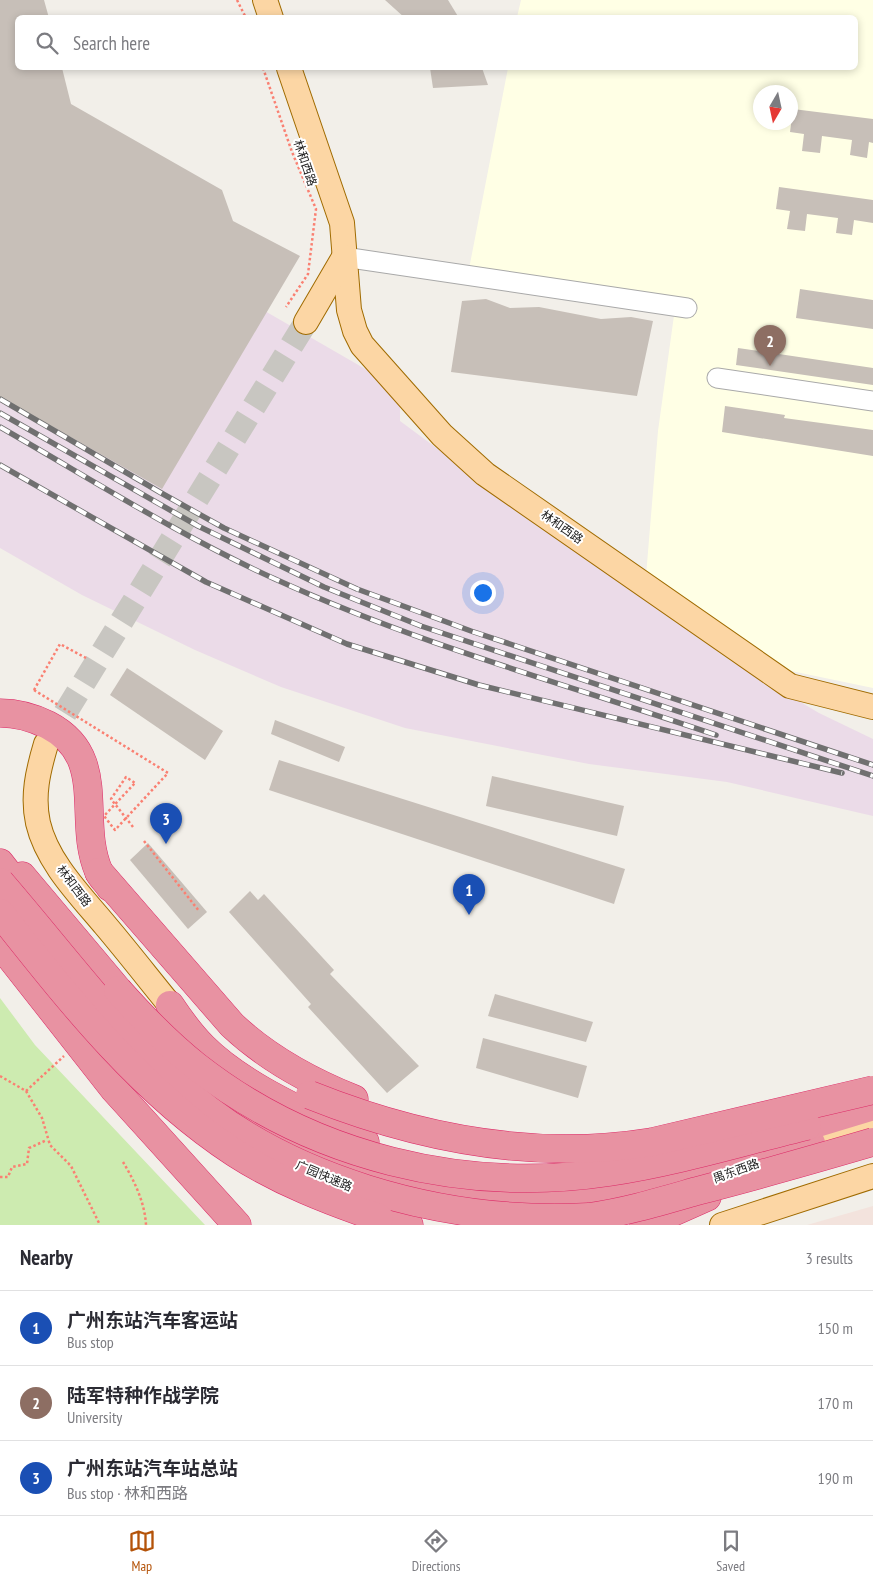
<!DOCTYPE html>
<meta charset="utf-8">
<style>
:root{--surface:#fff;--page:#f2f2f3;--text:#2b2b33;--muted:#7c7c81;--line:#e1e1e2;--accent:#b45309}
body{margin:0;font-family:"PT Sans Narrow","Noto Sans SC",sans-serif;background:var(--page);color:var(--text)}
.compass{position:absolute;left:753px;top:85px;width:45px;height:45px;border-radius:50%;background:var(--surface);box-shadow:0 2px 8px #0003;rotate:189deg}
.you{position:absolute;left:482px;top:592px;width:18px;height:18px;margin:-12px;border:4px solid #fff;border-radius:50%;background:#1a73e8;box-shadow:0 0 0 8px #1a73e833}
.badge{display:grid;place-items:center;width:32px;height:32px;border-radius:50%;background:var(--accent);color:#fff;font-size:16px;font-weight:700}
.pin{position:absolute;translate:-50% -41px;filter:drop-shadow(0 1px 2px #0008)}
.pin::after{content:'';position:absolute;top:26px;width:18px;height:15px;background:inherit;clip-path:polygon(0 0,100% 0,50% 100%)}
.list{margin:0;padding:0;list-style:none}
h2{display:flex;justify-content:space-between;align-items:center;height:65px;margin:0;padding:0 20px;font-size:21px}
h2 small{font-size:16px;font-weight:400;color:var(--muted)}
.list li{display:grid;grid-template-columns:32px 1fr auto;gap:15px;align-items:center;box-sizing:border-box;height:75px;padding:0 20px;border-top:1px solid var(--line)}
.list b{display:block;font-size:19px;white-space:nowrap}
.list p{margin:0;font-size:16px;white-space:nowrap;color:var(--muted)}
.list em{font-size:16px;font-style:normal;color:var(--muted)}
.icon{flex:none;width:28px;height:28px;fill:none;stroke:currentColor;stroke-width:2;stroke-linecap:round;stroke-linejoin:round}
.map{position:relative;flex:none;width:873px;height:1225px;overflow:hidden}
.search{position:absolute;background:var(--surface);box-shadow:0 2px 8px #0003;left:15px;right:15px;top:15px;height:55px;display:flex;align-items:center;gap:12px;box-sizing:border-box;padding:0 18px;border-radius:8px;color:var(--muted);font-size:19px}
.sheet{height:290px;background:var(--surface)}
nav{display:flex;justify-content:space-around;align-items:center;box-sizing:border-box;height:70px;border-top:1px solid var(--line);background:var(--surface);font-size:14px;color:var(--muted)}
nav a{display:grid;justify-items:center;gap:2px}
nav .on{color:var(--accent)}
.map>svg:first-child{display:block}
.industrial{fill:#ebdbe8}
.education{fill:#ffffe5;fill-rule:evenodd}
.military{fill:#f3e3dd}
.grass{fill:#cdebb0}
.building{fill:#c7bfb8}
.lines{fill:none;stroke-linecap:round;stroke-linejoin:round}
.major-tunnel{stroke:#c8c6c1;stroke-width:24;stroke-dasharray:24 12;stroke-linecap:butt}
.minor-casing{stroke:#a9a9a9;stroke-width:21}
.major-casing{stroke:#a06b00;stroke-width:26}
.highway-casing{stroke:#dc2a67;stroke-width:29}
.path{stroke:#fa8072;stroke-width:2.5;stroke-dasharray:2.5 2.5;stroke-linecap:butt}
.minor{stroke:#fff;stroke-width:19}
.major{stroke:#fcd6a4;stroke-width:24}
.highway{stroke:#e892a2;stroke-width:28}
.rail-casing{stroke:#707070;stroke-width:5.5}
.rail{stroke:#fff;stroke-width:4;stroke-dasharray:11;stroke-linecap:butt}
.highway-bridge-casing{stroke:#dc2a67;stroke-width:29;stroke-linecap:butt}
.path-bridge{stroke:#fa8072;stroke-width:2.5;stroke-dasharray:2.5 2.5;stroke-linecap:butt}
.highway-bridge{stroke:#e892a2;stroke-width:28}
.labels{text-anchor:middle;stroke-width:4;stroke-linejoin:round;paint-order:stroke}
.street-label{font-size:12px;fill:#222;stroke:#fff}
</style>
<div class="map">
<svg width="873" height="1225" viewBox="0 0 873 1225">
<rect width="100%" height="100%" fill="#f2efe9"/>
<!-- industrial -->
<path class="industrial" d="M0,158l400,231v32l134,99 197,141 88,52 54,26v77l-146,-34 -138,-18 -184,-36 -124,-41 -86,-37 -113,-55 -82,-47z"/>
<!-- education -->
<path class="education" d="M521,0h352v688l-96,-20 -131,-92 12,-145 18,-130 -207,-32 39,-201h348v-50l-339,-1zM760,92h30v30h-30z"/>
<!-- military -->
<path class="military" d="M873,1206v19h-66z"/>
<!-- grass -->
<path class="grass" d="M0,998l35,47 170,180h-205z"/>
<!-- building -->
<g class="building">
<path d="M0,0h44l5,18h-31v50h44l9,36 151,86 11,31 67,35 -138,233 -162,-92z"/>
<path d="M385,0h63l11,18h-54z"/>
<path d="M430,68h52l6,17 -55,3z"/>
<path d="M793,109l80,10v24l-4,-1 -2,16 -17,-3 2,-15 -30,-4 -2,17 -18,-2 2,-17 -14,-2z"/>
<path d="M779,187l94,13v23l-19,-3 -2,15 -16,-2 2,-15 -31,-4 -2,17 -18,-2 3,-18 -14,-2z"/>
<path d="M800,289l73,11v29l-77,-11z"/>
<path d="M486,299l24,9 29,-1 62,12 30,-2 22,4 -16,75 -186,-24 11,-71z"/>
<path d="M738,348l135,20v17l-137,-20z"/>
<path d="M725,406l60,9 -1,3 89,12v26l-151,-24z"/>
<path d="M127,668l96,63 -18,29 -95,-65z"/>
<path d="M275,720l70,27 -6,15 -68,-28z"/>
<path d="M279,760l346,109 -11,35 -345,-114z"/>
<path d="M492,776l132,30 -7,30 -131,-30z"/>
<path d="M148,843l59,69 -19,17 -58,-69z"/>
<path d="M250,891l8,9 6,-6 70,76 -4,4 89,92 -32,27 -79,-86 3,-3 -82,-92z"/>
<path d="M495,994l98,28 -7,20 -98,-26z"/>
<path d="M483,1038l104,28 -9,32 -102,-30z"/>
</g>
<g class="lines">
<!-- major-tunnel -->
<path class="major-tunnel" d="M46,744l260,-422"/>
<!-- minor casing -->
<g class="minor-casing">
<g id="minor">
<path d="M344,257l343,51"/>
<path d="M717,378l156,23"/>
</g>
</g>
<!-- major casing -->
<g class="major-casing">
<g id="major">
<path d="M265,0l6,18"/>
<path d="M289,68l53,155 7,87 6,21 7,14 80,90 43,39 305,212 83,21"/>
<path d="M306,322l38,-65"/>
<path d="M46,744c-8,27 -14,52 -8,79 9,39 42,72 67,102 22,26 43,53 65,80"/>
<path d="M794,1149l79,-25"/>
<path d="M722,1225l151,-49"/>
</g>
</g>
<!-- highway casing -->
<g class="highway-casing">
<g id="highway">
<path d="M0,713c17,0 32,4 48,12 62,32 28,95 51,147 2,5 8,10 11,15"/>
<path d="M0,863l28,36"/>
<path d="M99,872l133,153c35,33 77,56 122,74"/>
<path d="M22,876l96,114"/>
<path d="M0,944l114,145 123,136"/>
<path d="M170,1005c10,15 20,29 33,42 41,41 110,69 162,95"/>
<path d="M220,1102c39,30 88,51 135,65 52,16 109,31 163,31 93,-1 202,-34 293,-55"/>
<path d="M807,1126l66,-20"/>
<path d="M379,1218l30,7"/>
<path d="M644,1225l63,-28"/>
</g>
</g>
<!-- path -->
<g class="path">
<path d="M237,0l9,18"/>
<path d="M263,68l29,84 24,57 -8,65 -22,33"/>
<path d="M34,690l26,-46 26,14"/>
<path d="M133,827l-22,-28 15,-22 9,6"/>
<path d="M144,841l55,70"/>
<path d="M0,1076l26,15 16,27 8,27 21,21 29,59"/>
<path d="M26,1091l38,-35"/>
<path d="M123,1162c11,18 22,41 23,63"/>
<path d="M0,1177h8l4,-10 15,-3 2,-16 18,-8"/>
</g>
<!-- minor -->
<use href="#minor" class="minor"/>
<!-- major -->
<use href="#major" class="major"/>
<!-- highway -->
<use href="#highway" class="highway"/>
<!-- rail casing -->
<g class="rail-casing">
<g id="rail">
<path d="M0,399l163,95 61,34 133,61 114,42 402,134"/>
<path d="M0,413l198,113 126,61 97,39 452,150"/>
<path d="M0,427c91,52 180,109 275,152 142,65 294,106 441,156"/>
<path d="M0,465l206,117 141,62 132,41 363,88"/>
</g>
</g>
<!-- rail -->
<use href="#rail" class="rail"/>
<!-- highway-bridge casing -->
<g class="highway-bridge-casing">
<g id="highway-bridge">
<path d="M0,882c57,66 110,137 173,198 106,100 272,145 416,137 37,-5 73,-16 108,-26 59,-15 118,-32 176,-49"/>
<path d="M0,913c70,88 140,178 235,240 45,29 94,48 144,65"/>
<path d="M118,990c24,27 49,53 78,76 116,91 268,128 413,106 67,-10 132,-30 198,-46"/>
<path d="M310,1095c110,44 224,66 342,47l221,-52"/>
</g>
</g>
<!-- path-bridge -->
<path class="path-bridge" d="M34,690l134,83 -53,57 -11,-14 31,-33"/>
<!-- highway-bridge -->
<use href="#highway-bridge" class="highway-bridge"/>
</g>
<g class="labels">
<!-- street labels -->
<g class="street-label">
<text transform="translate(305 163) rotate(71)" y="4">林和西路</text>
<text transform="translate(562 527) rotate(35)" y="4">林和西路</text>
<text transform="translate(74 886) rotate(53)" y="4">林和西路</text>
<text transform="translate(736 1171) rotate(-20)" y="4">禺东西路</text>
<text transform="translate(324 1176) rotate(23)" y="4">广园快速路</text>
</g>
</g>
</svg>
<svg class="compass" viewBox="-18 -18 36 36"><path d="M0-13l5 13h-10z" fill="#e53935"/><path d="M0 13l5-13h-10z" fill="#7c7c81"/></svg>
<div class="you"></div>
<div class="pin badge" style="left:469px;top:915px;background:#1a4fb4">1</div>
<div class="pin badge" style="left:770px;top:366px;background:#8d6e63">2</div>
<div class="pin badge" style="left:166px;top:844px;background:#1a4fb4">3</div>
<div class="search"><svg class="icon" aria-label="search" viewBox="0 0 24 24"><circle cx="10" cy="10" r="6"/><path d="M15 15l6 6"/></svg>Search here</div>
</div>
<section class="sheet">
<h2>Nearby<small>3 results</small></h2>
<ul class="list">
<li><span class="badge" style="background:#1a4fb4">1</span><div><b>广州东站汽车客运站</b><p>Bus stop</p></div><em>150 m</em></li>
<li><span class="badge" style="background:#8d6e63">2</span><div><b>陆军特种作战学院</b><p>University</p></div><em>170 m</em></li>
<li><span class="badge" style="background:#1a4fb4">3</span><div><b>广州东站汽车站总站</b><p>Bus stop · 林和西路</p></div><em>190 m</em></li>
</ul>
</section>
<nav>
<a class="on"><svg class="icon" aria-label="map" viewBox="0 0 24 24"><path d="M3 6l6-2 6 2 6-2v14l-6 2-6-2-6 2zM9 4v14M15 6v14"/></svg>Map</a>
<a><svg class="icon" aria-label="directions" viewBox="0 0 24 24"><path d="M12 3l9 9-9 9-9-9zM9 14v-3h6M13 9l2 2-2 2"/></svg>Directions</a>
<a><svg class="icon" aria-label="saved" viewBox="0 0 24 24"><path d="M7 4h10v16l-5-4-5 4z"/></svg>Saved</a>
</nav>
